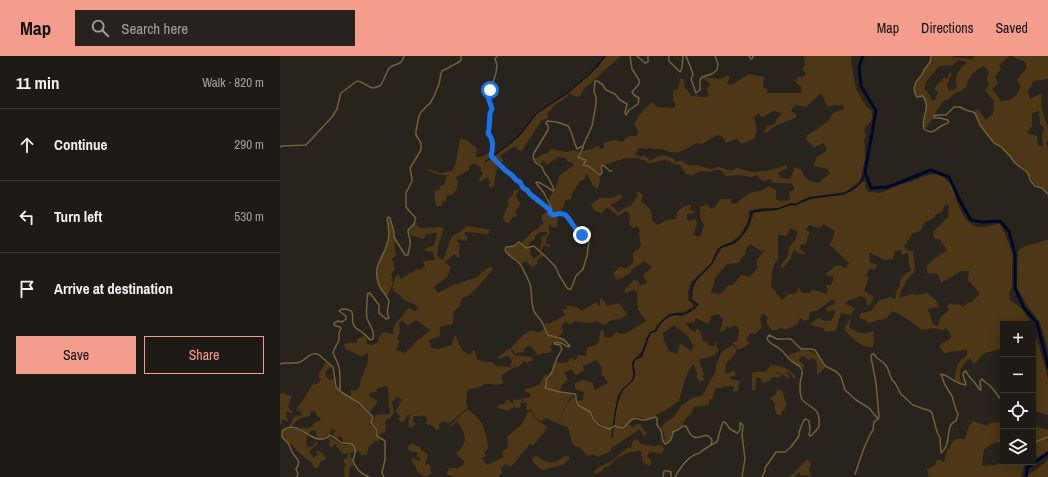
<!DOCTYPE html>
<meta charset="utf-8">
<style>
:root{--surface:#1e1a16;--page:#26231f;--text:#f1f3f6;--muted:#a1a1a1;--line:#3c3835;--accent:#f49d8c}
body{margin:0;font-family:"Archivo Narrow",sans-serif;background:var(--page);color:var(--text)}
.controls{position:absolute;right:12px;bottom:12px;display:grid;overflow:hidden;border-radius:0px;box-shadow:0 2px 10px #0003}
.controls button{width:36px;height:36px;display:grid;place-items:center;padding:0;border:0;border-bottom:1px solid var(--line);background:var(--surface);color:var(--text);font:20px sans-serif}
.stop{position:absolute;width:12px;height:12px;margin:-9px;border:3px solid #1a73e8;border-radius:50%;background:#fff}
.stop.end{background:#1a73e8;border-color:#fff;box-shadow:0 1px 4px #0008}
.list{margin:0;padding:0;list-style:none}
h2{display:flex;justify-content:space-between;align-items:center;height:52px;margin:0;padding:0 16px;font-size:17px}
h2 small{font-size:13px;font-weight:400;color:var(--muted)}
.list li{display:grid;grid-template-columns:26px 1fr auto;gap:12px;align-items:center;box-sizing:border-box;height:72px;padding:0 16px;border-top:1px solid var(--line)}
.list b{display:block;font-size:15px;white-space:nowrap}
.list em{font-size:13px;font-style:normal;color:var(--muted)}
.actions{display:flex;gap:8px;padding:12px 16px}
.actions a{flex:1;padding:9px 0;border:1px solid var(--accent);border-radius:0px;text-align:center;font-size:14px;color:var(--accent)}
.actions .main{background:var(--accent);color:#111}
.icon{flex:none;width:22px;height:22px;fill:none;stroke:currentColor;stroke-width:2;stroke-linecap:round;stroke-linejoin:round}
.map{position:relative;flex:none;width:768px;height:421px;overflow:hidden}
header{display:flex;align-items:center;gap:24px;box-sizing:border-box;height:56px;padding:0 20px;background:var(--accent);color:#111}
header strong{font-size:19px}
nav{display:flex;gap:22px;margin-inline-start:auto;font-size:14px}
.search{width:280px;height:36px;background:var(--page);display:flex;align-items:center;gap:10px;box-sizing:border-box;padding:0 14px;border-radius:0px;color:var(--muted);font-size:15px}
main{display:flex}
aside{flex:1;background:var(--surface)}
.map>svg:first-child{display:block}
.green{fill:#4e3716;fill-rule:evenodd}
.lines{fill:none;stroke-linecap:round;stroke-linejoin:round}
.stream{stroke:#000828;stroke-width:1}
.river{stroke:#000828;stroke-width:3}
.minor{stroke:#70623b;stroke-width:1.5}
.route{stroke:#1a73e8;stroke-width:5}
</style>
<header>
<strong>Map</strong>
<div class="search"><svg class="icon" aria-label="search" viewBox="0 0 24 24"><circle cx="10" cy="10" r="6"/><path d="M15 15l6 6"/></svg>Search here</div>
<nav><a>Map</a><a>Directions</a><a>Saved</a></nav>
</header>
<main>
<aside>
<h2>11 min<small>Walk · 820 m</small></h2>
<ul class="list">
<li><svg class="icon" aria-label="ahead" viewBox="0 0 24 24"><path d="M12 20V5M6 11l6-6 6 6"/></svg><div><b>Continue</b></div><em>290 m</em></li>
<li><svg class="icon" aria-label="left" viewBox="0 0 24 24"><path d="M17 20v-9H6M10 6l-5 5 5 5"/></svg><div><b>Turn left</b></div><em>530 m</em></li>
<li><svg class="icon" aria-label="arrive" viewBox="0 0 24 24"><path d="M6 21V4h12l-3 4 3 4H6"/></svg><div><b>Arrive at destination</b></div></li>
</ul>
<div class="actions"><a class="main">Save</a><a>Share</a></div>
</aside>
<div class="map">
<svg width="768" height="421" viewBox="0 0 768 421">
<rect width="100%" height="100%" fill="#28231d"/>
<!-- green -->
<g class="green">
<path d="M326,0h15l-15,13 -17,16 -4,3 -5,8 -4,1 -7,-4 -2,4 -13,9 -7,8 1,3 -1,2 -5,1 -21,32 -6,-6 -15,10 4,5 -4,3 -8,-7 17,-12 10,-9 18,-23 30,-19 24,-21 7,-6z"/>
<path d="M524,0h48l-1,5 5,28 10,17 6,5v5l-1,6 -5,5 -2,3 2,5 -2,6 1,6v12l-4,18 -2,4 -9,8 -6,3 -34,5 -7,2 -8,5 -4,-1 -5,2 -8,3h-16l-11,2 -2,1 -1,11 -9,14 -8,6 -13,6 -7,15 -20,19 -3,10v8l5,4v3l-10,5 -14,2 -5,4 -8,8 -1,4 -5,2 -4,7 -3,9 -2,4 -9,10 1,14 -2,5 -10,9 -4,8 -4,28 -4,2 -12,-6 -7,-10 -12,-8 -2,-3 7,-1 1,-8 -9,-3v-6l7,-3 11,3 2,7 13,-7 -4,-6 -3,-2 1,-8 -6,-7 -13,6 1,5 -8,4 -5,-6 -7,4 4,7 -6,5 -2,6 -13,-3 -2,-1 1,-2 11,-23 4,1 7,-1 2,-4 6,2 2,-5 8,1 1,-9 7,-1 5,-4 1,-11 4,-1v7l7,1 5,-6 5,2 5,-1 20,-12 -8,-11 -1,-19 -4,-1 -7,3 -2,-3 10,-10 4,1 2,4 7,-2 -4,-8 9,-8 -8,-6 -5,4 -6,3 -4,6 -12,6 -4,-7 8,-7 4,3 8,-6v-10l8,-6 -2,-14 1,-3 -3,-4 -4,2 -4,-4 1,-9 -4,-4 -8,5 -11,-9 -5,6 -7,-2 -4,-6 8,-7h14l7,-4 3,3 -8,6 -5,1 8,8 9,-5 4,-1 7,-11 -2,-2 3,-1 4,3 -2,6c8,7 12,8 11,19l6,5 8,-5 10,-1 1,-7 6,-5 8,-3 -1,6 6,1 -4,3 -5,-1v7l3,1 6,-2 1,5 -4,11 7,2 4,-12 -4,-7v-11l7,-3 4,5 4,-2 5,-8h11v4l6,1c3,-4 8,-9 13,-11 8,-4 8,2 18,-7l8,4v9l4,2 10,-1 -1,-8 5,-2 -1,-6 -8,-1h-12l-3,-4 -7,3 -6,-7 -6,2 -13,-2 -12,1 -6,-6h-5l-5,2 -9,-1 -9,4 -6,-1 -6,-9 -7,-1 -4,-3 -5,-1 -12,3h-5l-2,-3h-4l-2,-2c-4,1 -7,0 -10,0 -9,1 -16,4 -24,7l-2,-1 -3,3 1,7h-1l-10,-8h-5l-1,-1 3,-4v-2l-8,-2 3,-6 10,-2 6,-4 2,4 4,-1 -1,-5 12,-3 7,2 7,-6h8l1,-5 -4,-7c5,-10 10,-15 18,-22l6,5 16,1 2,-4 -3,-4v-10l5,-1 2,-10h4l1,9 4,4 2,4h5l-1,-2h2v3h10l2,-3 -3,-5 5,-5 -9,-6 2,-1 17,2 5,-3 4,1 -3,7 4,1 18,-11 15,3 -1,11 4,1v4h34l1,-5 -7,-7 4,-5 4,1 3,-4 -4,-3 3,-5zM541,37l6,13 17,-1v4l-11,4 -5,8 -12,9 -9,5 -1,4 8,9 9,-5 4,7 -11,8 -2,8 14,3 2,4 -11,10c-9,-1 -15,-3 -17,-13l-7,-3 -5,12 -9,-1 -3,-5 10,-5 -2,-3 -16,5 -17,2 -16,-4 -5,3 -13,-4 -8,2 -15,-4 -6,1 -9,-6 -5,2 -3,-4c-12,-4 -12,-4 -23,3l-5,-6 -4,2 -6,-3 4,-6 8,1 2,-1c4,1 8,1 12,1 4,1 6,2 10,3 10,2 17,-4 26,-9l5,1 15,-9 6,2 3,6 11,-4 4,5 13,-5 3,-9 -3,-13 4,-3 5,3 10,-6 9,2 -6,7 -1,4 -8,2 -3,7 4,-1 5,-5 22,-9 2,-3 -6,-4 4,-6 11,2z"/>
<path d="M652,0h20v1l20,2 3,-3h35l-11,9 2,4 -6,8 3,6 -6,6 9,12c13,-1 14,-4 20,-14l-4,-7 10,-13 -3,-6 -7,-2 -5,-3h36v23l-14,2 -6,10 2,8 12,-6 -1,11 3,13 4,9v15l-2,2 2,5v45l-6,-6 -4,-1 -4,-3 -7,-12 -5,-4 -5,-3 -17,-19 -6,-3 -13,-17 -7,-14 4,-2 8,11 7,-6 1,-13 -9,-11 4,-6 -3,-4 3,-8 -5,-6c-8,2 -17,13 -18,21l-6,5h-3l-10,8h-3l-9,13 2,1 -3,2 -1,2 -7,10 -2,-1c-1,-12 7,-17 0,-31h-6l-2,-1c-2,-9 0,-12 6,-18 2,-3 0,-3 2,-6 3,-6 7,-8 8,-15zM678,4l9,2c-9,9 -13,13 -10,26l-8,3 -2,-6 5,-12h-3l-2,6 -3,-2 -2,4 -3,1 -5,7 4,3 -3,8h-4v-4l-7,-7 2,-7 13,-16 11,-1 2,1zM759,55l1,13 4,4 -2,8 1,10h-5l-1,-10 -10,-3 5,-7v-13z"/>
<path d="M180,82l10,4 1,2 6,4 -1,9h6l10,-6c-3,7 3,9 7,14l-3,6 -2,15 -4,2 -2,-4 3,-1 -4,-6 -7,5 -1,-3 4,-5 -3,-4 1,-2c-5,-4 -7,-5 -12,-2v4l-13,7c3,7 2,12 -4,18l-6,1v5l-4,1v4h-6l-1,-8 -1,-7 5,-1 2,-4 3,-1 3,-10c-11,0 -12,-2 -21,-6h4l10,4 12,-2 4,-9z"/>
<path d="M271,93l15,3 7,-2 6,2 -2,5 8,2v2l-2,4 2,2h5l9,8 1,6 -2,8 -5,-3 -6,-13 -3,7h-3c-4,7 -10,11 -10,19l-5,1 -5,12 -8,2 -2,-1v-6l-2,-4 1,-7 5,-6 4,-14 15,-11 -1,-2 -5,-1 -2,-4 -8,-1 -11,8 -3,-4 -4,3 -4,-2 -2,-3 9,-5h4z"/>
<path d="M653,118c11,1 19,9 22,19 1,3 0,6 2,9 9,22 16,30 39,22h3l2,1 8,19 4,11 -1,10v21l-3,8 1,6 12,9 10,15h-29v26c-6,-2 -11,3 -17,2l-12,12 -4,-6c-9,9 -12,13 -9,26l-6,-4c0,-11 2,-18 12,-25v-5l-12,1 -11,2 -5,-7c4,-4 8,-5 12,-8l-1,-5 -3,-4 -2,-1 -1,1v1l-10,-2 -13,2c-9,-8 -18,-15 -29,-19l-5,7 -18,5 -4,-3 -6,-2 2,-5 10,-2 8,-11 12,-3 3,2h2c-2,-5 1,-10 4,-13 -1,-8 5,-13 11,-15l-2,-7 -1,-11 -6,2 -1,-5 -6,1 -2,8 -9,1 -15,-8 1,11 7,1 -2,6 -5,-2 -4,7 3,3 -5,13 10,6 -5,9 -3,-2 1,-4 -6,-4 -14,5 -2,3 10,4 -4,7 -10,-2 -5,18 -10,1 -3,-4 -12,-3v-2l8,-5 6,3h6l5,-10 -3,-1 -6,2 -1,-4 10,-5 -3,-4 -16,12h-5l-3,3v5l-5,2 -4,-3 -2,6 -13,6 -4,-2 -9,3 -6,-9 2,-4 -5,-5 -3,6 2,8 -7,7 -5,-1 -4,6 4,4c-4,3 -8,5 -12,7l-6,-7 6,-3 1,-10 -3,-5 -7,3 -1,-2 -5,5h-3l3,-12 -5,-5 -7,2 -1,5 -2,3 -12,-6 -2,4 -8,1 4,6 5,3 2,-4 4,5 2,8 5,1 -1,3 2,1h5l3,-7 -1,8 3,3c-4,6 -13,9 -20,9l5,16h-2l3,5 -6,2 -2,-4v-3h1h-1l-1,-5 5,-1 -5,1 -3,-6c-8,11 -10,24 -14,37 -8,5 -14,10 -23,14l-1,2 -9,2 -9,-2 -4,2 -12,9 -7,-2c1,-10 3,-26 8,-35 3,-5 9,-8 13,-14 0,-9 -5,-17 7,-20 3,-8 5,-16 9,-24l5,-2c3,-7 11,-16 20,-16 2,0 4,1 6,0 6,-1 14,-6 17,-11l-8,-5 3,-16 18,-19 8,-13 2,-3 14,-5 4,-4 8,-10 6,-16 3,-1 21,-2 10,-4 8,-1 15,-6 33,-5 9,-3 9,-9h3l1,8 3,2 11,1 16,-7 17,-5 12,-5zM666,147l3,3 -1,11 -15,15 1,6 6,2 7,10 -16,11 -4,5v7l11,1 3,9 20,-12h8l-1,9 12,14 -6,5 -2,3 -5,1 -4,4 -5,-3 -3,1 -4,-2 -4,4 2,3 -9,8 -2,8 -5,-2 -5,-15 11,-2 -3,-7 -9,-7 -9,2 -7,-1 -12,4 3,-9 5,-9 7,-8 1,-6 -2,-15 -7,-1 -2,-4 9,-13 7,-2 5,-9 9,-4 2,-4 5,-1zM543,168l12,7 -5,14 19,18 -4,5 -5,-3 -5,1 -10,9 9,2 -3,8h-5l2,5 -2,4 -14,-5 -2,4h-8l-3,-6 -3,6 -8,1 -6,6 -11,-13 1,-14 2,-8 4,-7v-23l8,1 5,-8 7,4 -3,9 -6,6 -1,9 -8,10 3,2 7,-9 4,-10 5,5h7l-7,-6 3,-4 3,1 5,-13 -4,-2 3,-5 11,3zM471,188l9,7 5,-1 -9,11 2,6 -8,10 -9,-2 -8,10h-4l-9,9 -9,-1 4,-15 12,-14 11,-1 7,-9 2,-7zM394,269l14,11 6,11 -3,4 -11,-8 -3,11 -8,-3 -5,-10 -1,-8z"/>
<path d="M234,134h5l-3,6 4,7 -2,6 -3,2 2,5 -4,1 -4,6 -4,-1 -2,-5 5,-11v-6l5,-6z"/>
<path d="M269,154l1,1 1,3 2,1h3l2,6 -1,2 1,3 -4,2 -5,-3v6l1,2 -3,4 -1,7h4l1,2 -2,1 -5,-2 -3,6 -1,-1 2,-14 2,1 4,-5h-8l-5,4v3l-5,3 -2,5 -2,1 -4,-5c1,-3 4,-4 6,-7 4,-4 5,-6 11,-8v-2l5,-3 -2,-3v-5z"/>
<path d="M108,162c5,6 4,15 8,22l-2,7 2,8 -4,4 3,10 -4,5c4,8 0,16 -4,22 -3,-3 -6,-7 -7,-10 -7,-16 1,-25 7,-39 3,-8 3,-19 1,-28z"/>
<path d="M136,166l3,6 22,-1 3,2 -5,13 -2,14 6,4 9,-24 8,-4 6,-6 22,3 2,1 -2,4 -22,-2 -2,2 4,4 -2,3 -8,-2 -1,2 3,3 -1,8 1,4 -1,2 -5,-4 -9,9 6,4 -4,10 -13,10 4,6 15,-8 22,-7 14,-11h3l1,2c-8,9 -19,26 -31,29l-3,9 -5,4 -1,13 -13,3v8l-2,2 -9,3 2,8 8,1 8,-3h4l4,-12 4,10 4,7 6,4 5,-5 4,10 8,2h6l5,4 13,1 2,-6 -3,-5 -10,3 -1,-2 12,-9 4,7 17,2 2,3 -6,3 -3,-2 -6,6 -1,-1c-6,3 -10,6 -15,9l-1,3 3,5 -8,2 -4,-1h-8l-3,3 -12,2 -2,3 -1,12 2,4 -20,16 -3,-3 -7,4 2,3 -3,2 -7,-6 -2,2 -2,-3 1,-5 -4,-3 -2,2 -3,-1h-4l-1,5 3,3 -5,4 -3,-3 2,-10h-3l-3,7 -4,-1 -1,-2 1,-3 -5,-4 7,-12 -5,-4 -5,6 2,11 -4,5 -4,2 -1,12 -7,3 1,-5 -7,-7 4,-8 14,-1 -2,-17 1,-2 -2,-9 -9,2 -2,4 -6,1 -1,3 9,5 -8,11 -11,-9 -9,-6 1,-7 5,1 4,-5v-4l8,-20v-9l-7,3 -16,-7 -1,-5 4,-1h9v-4l7,-3 3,2 -1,6 7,1 5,-3 1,-5 4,-5 10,2 1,-8 14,-18 7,3 4,-3 -5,-4 -10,-4 -4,-5 -5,-3 -3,-4 4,-13h3l2,4c6,-5 10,-5 16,-10l3,1 5,-4 -2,-5 12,-1 -2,-8 -8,-1 1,-3 7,-2 2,-3 2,-10 -11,1 -2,5c-6,-2 -14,-2 -15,-9zM122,264l6,6 8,-6 14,10 -12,10 -13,13 -9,-3 4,-9 -3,-3 3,-6 -1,-9z"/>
<path d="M768,184v110l-8,-27 -11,-15 -12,-20 1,-37 7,-5z"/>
<path d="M240,187l3,4 3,2 3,-2 2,5 -1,2 4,5 7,-6 3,2 -7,5 1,3 -2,2h-2l-1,3 -7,-7 -5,3c-5,-5 -10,-8 -15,-12l1,-5h5z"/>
<path d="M320,243h3l4,7 12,-3 8,11 -6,5 -9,1 -8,5 -7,-4 -6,2 -16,-2 -4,3 -6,-2 -2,1 -2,5 3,2 -3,5 -4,2c-11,-3 -9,-3 -13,-13l2,-1 2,1 7,-3 10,-6 -3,-6h5v-3c6,0 10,0 14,5 5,-2 10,-8 16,-8l2,3 1,-1z"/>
<path d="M570,263l1,1 -2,7c11,8 13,7 25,4l-1,16c-12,1 -21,-9 -29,-18z"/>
<path d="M753,270c4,12 7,25 11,37 2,6 2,11 4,16v36l-13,-4v-6l-2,-1z"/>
<path d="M264,273l3,6 17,5 -1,2h-10l-3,6 2,1 -2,4h-7l-5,2 -9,-10 -6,5 3,3 -6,-1 -5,2 -4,-6 11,-12 9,-6 8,2z"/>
<path d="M452,289l5,6 -11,13 -1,7 2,3 7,-4 2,5 -5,2 -1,2 10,2 -2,9 -3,2 -3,-1 3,-4 -5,-1 -3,1 -3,-1 -2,2h-6l-4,11 -3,1v5l-15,2 -3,7 -5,4 -5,9 -9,5 -2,7 -2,4 -3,-1 -1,-1 1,-3 -3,-12 5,-5 7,-4 8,-12 10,-7 8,-2 3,-2 12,-21 1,-8 2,-4 3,-8 4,-3z"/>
<path d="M521,294c15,0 17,6 24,18l-8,7v-11l-2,-5 -3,-1 -3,2 -6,-4 -5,4 4,3 3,3 -4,2 -10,-8 -4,-5 11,-3z"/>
<path d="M46,306l6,5 -4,2 -3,5 4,6 5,-2 1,9 6,5 17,12 14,13 -2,8c5,3 7,5 6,11l4,3 -2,3 -3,-1 -7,7 -1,7h-6l-2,-4 -3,1v-4l-4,-4 -9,-1v-5l-3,-2 -3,3 -4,-3 3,-6 -5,-1 -1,5 -9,5 -4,-1 -1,-7 -4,-1 -3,4 -8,-5 2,-2 4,1 4,-1 4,-5 4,-1 2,-3 -5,-3v-4l-6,1v4c-8,1 -15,4 -18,11h-3l3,-7 4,-5 4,1 2,-2 -2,-3 -4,-1 18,-27 3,1 4,-4 -3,-5z"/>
<path d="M491,309c9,0 20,4 25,12l-2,2 -3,-5 -4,-2 -1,1 3,2v4h-1c-7,-9 -14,-5 -23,-8l4,-3z"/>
<path d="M472,316c10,-1 21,-1 30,3l-3,3 -6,-1 -3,4 -7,2 -3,-5h-4l-1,12h-3z"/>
<path d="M265,319h3l-4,11v2l2,1 22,5h5c-7,9 -10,20 -17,29l-9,-5 -6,3c-7,-3 -6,-6 -10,-12l-4,1 -1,-4 1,-2 -1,-2 -4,1 2,-5h4l3,-2 -2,-3 -3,-1 -1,-3 14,-4z"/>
<path d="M498,334h4c2,5 2,9 5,14l-2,2 1,2 -5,4 1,3h-5l-3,-7 1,-4 -2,-3 -2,-1 -1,-3 4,-1z"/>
<path d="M2,337l10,3 -4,11 5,5 -2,1 -4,-2c-2,4 -1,6 2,10l-3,1 -1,-2h-3v3l-2,2v-30z"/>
<path d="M294,339c1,2 1,4 1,6 2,7 11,7 15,12 1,2 1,4 2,6 5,7 16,13 22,8l6,2 9,-5 4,3 4,-3 5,1 -1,2 6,6 -3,3 -5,-7c-4,5 -9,6 -14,10 -5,2 -6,6 -12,7l-3,5 -3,2 -10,4 -3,-3 -6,2 -9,-9 -4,-1 -3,-3 -4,-16 -10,-3 -1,-1 11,-20z"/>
<path d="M243,343l-3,5 1,3 -4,1 -3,-1 -5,4 -12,-3 3,-4h4l3,-4 2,1 2,2h2v-3z"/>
<path d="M188,353c15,12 18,21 20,39l-4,5 2,3 -4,2 5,7 9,-4 7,-4 -1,-5 6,-4 -1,-11 14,-12 7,-13 3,-1c3,8 9,11 17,16l-15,19 -3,-2 -19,23 -5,-3 -5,4 1,5 -4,4h-44l-8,-3 3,-6h8l6,-3 1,-4 -8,-7c13,-13 10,-19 1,-33l-6,6 -1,-2z"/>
<path d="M693,365l14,5 4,-3 12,-1v21l-8,-1 -11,7 -2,17 14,-1 7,-4v1h22l-4,15h-92l-2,-8 7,-3 4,-7 6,3 3,-11 8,-12h10l4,-13z"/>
<path d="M753,369l15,5v7l-15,5v-6l1,-1 -1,-1z"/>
<path d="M7,372c10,1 12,1 20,7l-1,10 3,2 4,-1 3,-5 2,2 -9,9 5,6 4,-4 -2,-2 2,-2 6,5 2,5 -5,1 -3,7h-4l-2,-5 -14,-11 -7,-9h-2l-6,-4 -1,-7z"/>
<path d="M49,381l14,8h9l2,2v5l-4,1 1,5 2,1 -1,2 2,5 -4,1 -1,10h-4l-1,-5 1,-9h-1v-4l3,-1 1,-3 -1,-2 -5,1 -7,-10 -4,4 -3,-4 2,-2 -2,-4z"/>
<path d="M768,382v13l-11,7h-4v-15z"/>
<path d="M357,383l4,5 13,2 8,-1 2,4 -2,5 -12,-2 -3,4 5,6 -3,4 -6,-4 -2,-11c-10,0 -19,3 -27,10 0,0 -4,5 -5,5 -4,2 -4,-1 -7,5l-6,3 -2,-2c4,-6 15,-9 21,-13 4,-3 6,-7 10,-9 2,-2 4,-2 6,-2l2,-7z"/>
<path d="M131,387l9,4v2l7,5 1,2 -3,8 5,1 1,9 -5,3 -8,-4 -2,-5 -5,-8 2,-2 6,3 2,-3 -5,-2 2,-3 -4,-1h-3l-4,-4z"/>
<path d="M257,400c10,8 17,9 28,0l4,1v3l-3,2 -2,2 -20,6 -4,-1 -8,-8 1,-4z"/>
<path d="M528,403l3,5 -2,5 2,7 -6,-1 -4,1 -2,-4 -5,5h-5z"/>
<path d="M768,404v17h-21l2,-3 10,-6z"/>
</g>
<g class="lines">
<!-- stream -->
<g class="stream">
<path d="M205,106l24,-18 10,-8 18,-23 29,-19 24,-20 15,-18"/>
<path d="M332,381c2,-12 3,-35 10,-46 3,-5 11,-8 12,-14 3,-9 -8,-16 7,-20 4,-8 5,-16 9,-24l6,-2c3,-7 11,-16 19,-17 2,0 4,1 6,1 6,-1 13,-6 17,-10l-7,-5c0,-23 10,-21 21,-37 3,-5 4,-12 9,-16 3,-2 8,-2 12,-4 11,-6 16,-19 19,-31l4,-1 22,-2 7,-3 7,-2 3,1 15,-7 34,-4 13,-8 5,-5 3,-9"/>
</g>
<!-- river -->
<g class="river">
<path d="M583,0l-4,11 2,19 15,25 -11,61 6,16 17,-1 43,-17 18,7 11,24 11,19 12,2 17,-1 9,10 6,24v33l9,20 13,15 9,34 2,11"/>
<path d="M746,421l1,-9 21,-15"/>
</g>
<!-- minor -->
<g class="minor">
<path d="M217,0l-2,3 2,6 -1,8 -8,24 3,12 -1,4 -1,16 -1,3c4,9 6,13 3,24 4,5 10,11 15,15 4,3 7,5 10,10l4,1 3,5 4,3 3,4 20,16 1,-3 -7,-14 -8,-10 1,-1c3,0 13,7 16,9l1,-1 -1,-3 -5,-10 -3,-3 -3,-7 -7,-5 -2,-5 1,-4 14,-23v-4l-2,-3 1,-2 10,1 11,4c5,7 5,15 9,23l6,-3v2l-5,9 8,3v1l-3,4 7,2 10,8 2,-2 -1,-6 2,-2 7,6h2"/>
<path d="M357,0l8,7 3,-1v-6"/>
<path d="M389,0v5l11,11 2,-4 1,-12"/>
<path d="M406,0l6,15 1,4 -2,4 5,14 4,-3v-10l2,-3 10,-3 5,-4 1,-6 -3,-8"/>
<path d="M469,0l2,3h1l1,-3"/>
<path d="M651,0l-1,6 -6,8 -2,5 -6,7 -2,7 2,7 1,1 6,-1c9,13 -3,21 1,33 10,7 11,-1 19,-4 2,-1 4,-1 6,-3l-1,-2 -8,-2h-6v-2l4,-1h8l8,-8h6l6,3 7,2 2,1 5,12 14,18 6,3 10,10 5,7 12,9 2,3 1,5 5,6 7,2 6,6"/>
<path d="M303,90l9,-20 4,-22v-7l-2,-5 1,-11h2l5,3 4,6 9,4 5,6 7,4 -2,9 1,2 3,-5 9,-6 1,-6 -5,-3 -2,-3 7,-8v-4l-7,-11 -2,-13"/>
<path d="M0,91l2,-1 24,-1 26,-28 5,-8 1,-5 3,-11 16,-12c11,1 11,12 24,4l8,-17c7,-6 12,-1 15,-12"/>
<path d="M270,154l1,3 2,2c16,-5 16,5 24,15 4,4 9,6 12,10l-2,16 -4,13 -7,7 -5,13h-3l-1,-1 -8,-13 -4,-9 -9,-9 -12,-11 -8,2 -7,-6 -5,4 -8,1 -1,3c4,8 13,9 17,17 3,7 9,15 9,23 1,7 0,14 3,21 2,5 7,8 9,13 2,4 2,7 5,11l15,4 7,7 -2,1c-4,-3 -9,-6 -14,-4v1l6,1 2,4 -5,9 -5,14 -5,7 -2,9 15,4 15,2 1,2v4l2,5 12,7 4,8 5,5 10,4 6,-3c11,6 11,-4 18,-7 4,-2 6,1 10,1 4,0 9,-2 13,-3l1,2v6l4,5 2,11 2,3c6,-1 7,-7 8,-12l6,-3 4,-3h3c2,4 4,10 8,11 7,3 12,-7 18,3l-1,5 -8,5 -3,3c-11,2 -20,15 -25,24"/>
<path d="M0,308c6,-2 14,0 20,-2 7,-3 10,-10 18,-8l15,13 3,20 5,5 18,11 14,14 -2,6 6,7v6l8,5v18l-3,14 2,4"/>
<path d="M60,334c0,-9 1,-18 -2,-26 -1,-4 -4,-7 -5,-12l6,-12v-7l2,-5 -1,-1 -6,-2v-2l4,-2 4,1 4,-3v-3l-7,-5 3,-2c18,0 6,10 13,18 2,3 5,3 8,6 2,2 5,4 7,7l3,-1c2,-10 -4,-13 -6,-21 -1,-4 0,-21 1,-25h2l9,12v8l7,6 3,-1c-4,-6 0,-11 0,-17 -3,-7 -9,-11 -11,-19 -5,-17 5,-23 9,-38 3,-8 2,-17 0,-25l1,-2 2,1 4,14v5l11,18h3c0,-4 3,-10 2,-14 0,-4 -2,-6 -2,-11 4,-4 8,-6 7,-13l-4,-4 -5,-6v-14l6,-12v-3l-2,-10 11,-18v-7l-5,-8v-4l3,-15 2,-4 10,-10 3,-6 5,-12 2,-11 1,-2 17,-9 2,-2v-4"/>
<path d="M753,387l15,-6"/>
<path d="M431,389l6,-3 2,-8 4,-12h2l5,7 7,4h1l2,-4v-6l2,1 1,2 -1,9 3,24 -3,18"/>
<path d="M575,418l9,-26 7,-15 2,-3 1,-8 4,-3"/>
<path d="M17,421l1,-3 -2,-5c6,-9 1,-9 -4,-17 -1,-3 -2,-6 -4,-9 -5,-5 -8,-5 -5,-13 16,-10 25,11 39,9 3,0 6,-2 8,-4l12,8 10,1c6,5 2,11 1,17 4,9 7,12 16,16"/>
<path d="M383,421l1,-6h4l3,1v5"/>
<path d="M482,421l3,-6v-3l11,-16h9l6,-5 8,-11v-4l5,-12 2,-1 3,2 1,8 -1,6 1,1 2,-1 7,-8c0,-4 1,-9 -1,-13 -3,-8 -16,-10 -17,-17 -1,-4 -1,-9 -1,-13 0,-6 5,-12 0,-17 -3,-3 -8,-5 -11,-8 -3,-3 -4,-6 -8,-9 -5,-5 -11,-5 -14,-11l2,-4 8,4h14l10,10h10l4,1 10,16 12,6 4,5 4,13 11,10 13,8 9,11 1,-2 -3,-34 -5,-26 1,-3h2l3,4 7,5 3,4 5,13 3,3 6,11 12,11 17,6 2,2 5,19 3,6 1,15c12,-10 3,-28 15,-32l2,-7 -2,-4 -4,-14 -7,-11 -4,-11c9,2 16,11 25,11l-3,-10 1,-3 2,-1 2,4 7,8 5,7h1l-1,-9 2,-2c3,4 7,5 10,9 4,4 6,9 11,13"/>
</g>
</g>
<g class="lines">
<!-- route -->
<path class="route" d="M210,34l-2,7 4,12 -2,4 -1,16 -1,4c6,7 5,14 3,23l14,14 8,6 3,4 4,2 3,6 4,2 3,4 20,16v3l3,2c13,-4 14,1 20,10 3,4 6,7 9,10"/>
</g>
</svg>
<div class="controls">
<button>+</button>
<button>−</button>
<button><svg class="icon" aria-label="locate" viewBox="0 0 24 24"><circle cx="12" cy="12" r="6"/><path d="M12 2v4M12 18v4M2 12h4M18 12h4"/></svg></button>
<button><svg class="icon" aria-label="layers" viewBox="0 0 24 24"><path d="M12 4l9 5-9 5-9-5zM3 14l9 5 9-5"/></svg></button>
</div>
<div class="stop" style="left:210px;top:34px"></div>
<div class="stop end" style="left:302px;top:179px"></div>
</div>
</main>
